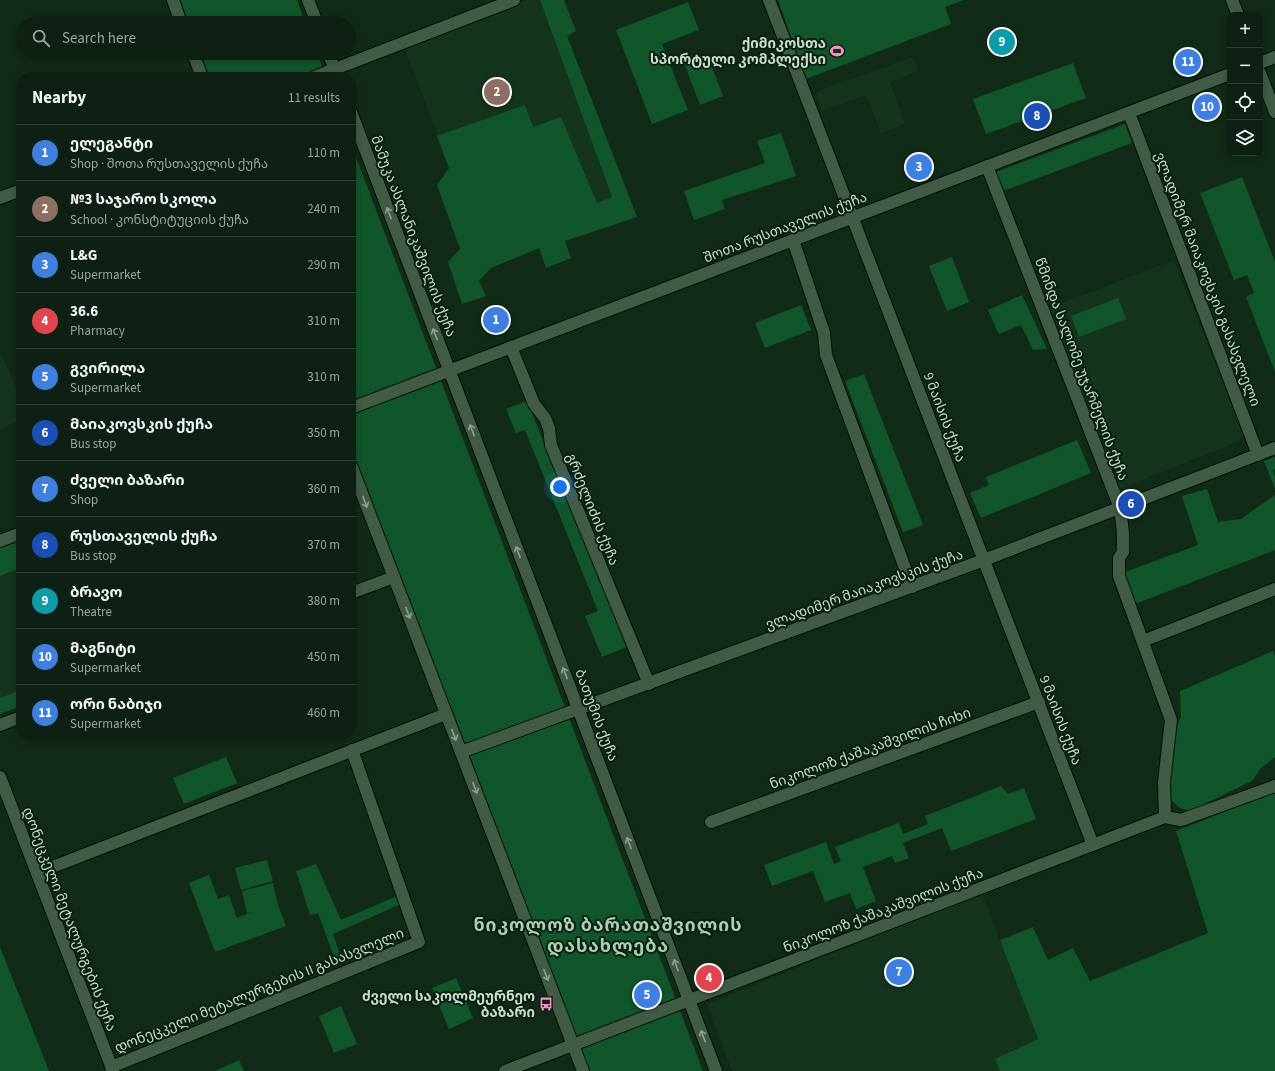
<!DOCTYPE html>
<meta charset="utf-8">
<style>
:root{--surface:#0e2013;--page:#1c2d21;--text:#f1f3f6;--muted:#9ba3a0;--line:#2e3e33;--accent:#f98fc9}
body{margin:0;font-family:"Source Sans 3","Noto Sans Georgian",sans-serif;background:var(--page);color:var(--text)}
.controls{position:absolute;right:12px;top:12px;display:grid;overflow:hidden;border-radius:8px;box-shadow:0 2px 6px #0003}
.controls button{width:36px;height:36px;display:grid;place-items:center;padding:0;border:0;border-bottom:1px solid var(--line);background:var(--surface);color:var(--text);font:20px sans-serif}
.you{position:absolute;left:560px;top:487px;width:14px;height:14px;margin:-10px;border:3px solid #fff;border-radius:50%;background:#1a73e8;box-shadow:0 0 0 6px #1a73e833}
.badge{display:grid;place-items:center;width:26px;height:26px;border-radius:50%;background:var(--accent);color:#fff;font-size:13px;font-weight:700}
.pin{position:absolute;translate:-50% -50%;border:2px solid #fff;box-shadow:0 1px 4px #0006}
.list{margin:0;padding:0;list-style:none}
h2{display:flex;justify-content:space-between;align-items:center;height:52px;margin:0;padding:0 16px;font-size:17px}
h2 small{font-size:13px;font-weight:400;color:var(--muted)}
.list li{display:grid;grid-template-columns:26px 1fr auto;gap:12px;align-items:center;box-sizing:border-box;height:56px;padding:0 16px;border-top:1px solid var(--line)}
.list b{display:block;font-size:15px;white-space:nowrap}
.list p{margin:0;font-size:13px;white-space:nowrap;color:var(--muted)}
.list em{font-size:13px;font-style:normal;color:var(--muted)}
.icon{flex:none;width:22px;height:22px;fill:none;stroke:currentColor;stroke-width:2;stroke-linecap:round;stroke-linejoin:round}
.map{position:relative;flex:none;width:1275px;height:1071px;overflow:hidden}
.search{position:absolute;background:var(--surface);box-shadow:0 2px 6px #0003;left:16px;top:16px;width:340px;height:44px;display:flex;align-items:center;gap:10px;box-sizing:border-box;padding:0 14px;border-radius:22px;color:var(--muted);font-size:15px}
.panel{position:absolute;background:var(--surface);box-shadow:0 2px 6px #0003;left:16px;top:72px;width:340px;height:668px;border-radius:16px}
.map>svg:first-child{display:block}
.built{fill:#14341d}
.green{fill:#10562a}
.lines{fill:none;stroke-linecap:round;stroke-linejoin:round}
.minor-casing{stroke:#001304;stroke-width:14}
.minor{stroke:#415b46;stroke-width:12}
.oneway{stroke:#8da191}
.labels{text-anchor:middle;stroke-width:4;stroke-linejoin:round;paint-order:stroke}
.poi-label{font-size:14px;font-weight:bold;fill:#cbdace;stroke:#082110;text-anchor:end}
.street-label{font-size:14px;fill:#cbdace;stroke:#082110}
.district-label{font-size:18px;font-weight:bold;letter-spacing:1px;fill:#aeccb4;stroke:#082110}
</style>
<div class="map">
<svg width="1275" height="1071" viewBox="0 0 1275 1071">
<rect width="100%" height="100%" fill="#122b19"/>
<!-- built -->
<g class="built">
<path d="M528,0h12l72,197 -130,55 -78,-205z"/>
<path d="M913,57l5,14 -28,11 15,42 -24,9 -15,-38 -44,16 -6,-19z"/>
<path d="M1174,260l70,175 -7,7 -116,46 -8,-6 -66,-173z"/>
<path d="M0,351l21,48v21l-21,9z"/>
<path d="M21,568v122l-21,8v-122z"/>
<path d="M982,893l56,146 -43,20 5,12h-268l-25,-67z"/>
</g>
<!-- green -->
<g class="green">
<path d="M180,0h117l8,23h-116z"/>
<path d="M540,0h24l12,31 -9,5 70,181 -72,24 6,17 -25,10 -7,-20 -48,20 -12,13 7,15 -24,8 -14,-42 12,-13 -23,-64 12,-17 -12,-32 88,-31 8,22 28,-10 36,86 15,-6z"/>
<path d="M778,0h186l-19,7 6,17 -145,55z"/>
<path d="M688,2l11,28 -37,14 26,66 -36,14 -36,-94z"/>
<path d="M200,53h117l9,24h-117z"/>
<path d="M707,54l16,42 -23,9 -16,-42z"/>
<path d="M1073,63l13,35 -100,36 -13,-35z"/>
<path d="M1125,124l7,19 -129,48 -7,-19z"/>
<path d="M781,133l15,43 -74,24 3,9 -31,11 -10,-29 81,-28 -8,-22z"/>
<path d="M351,144l352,927h-113l-239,-624z"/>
<path d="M1242,177l33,85v110l-29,-75 8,-4 -7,-18 -13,5 -34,-87z"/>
<path d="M952,257l17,45 -22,9 -18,-45z"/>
<path d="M1022,295l25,54 -14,1 -12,-25 -22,9 -11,-24z"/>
<path d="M1118,298l8,21 -47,18 -8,-21z"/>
<path d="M801,305l10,25 -46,18 -10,-25z"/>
<path d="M864,374l59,151 -20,7 -58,-151z"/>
<path d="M527,401l100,246 -25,10 -17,-41 13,-5 -73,-181 -9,3 -10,-24z"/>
<path d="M1077,440l14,33 -110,45 -11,-25 19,-8 -3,-8z"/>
<path d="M1275,457v12l-2,1 2,7v12l-11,-28z"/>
<path d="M1207,489l11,33 23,-3 34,-24v55l-140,54 -10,-32 73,-27 -16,-49z"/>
<path d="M21,537v31l-21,8v-31z"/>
<path d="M1273,651l2,5v101l-15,12 -8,12 -62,30 -10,-3 -11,-10v-15l8,-57 4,-9 -1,-26z"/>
<path d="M21,690v16l-21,8v-16z"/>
<path d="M226,757l11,26 -53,21 -11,-26z"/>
<path d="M1001,786l7,8 16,-6 12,31 -85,32 -9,-23 -39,15 6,15 -14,5 -3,-7 -29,11 13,34 -20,8 -6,-16 -25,9 -12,-31 -41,15 -8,-21 62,-23 8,22 7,-3 -6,-14 64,-24 4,11 25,-10 -3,-8z"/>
<path d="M1275,792v279h-275l-5,-12 43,-20 -38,-99 33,-13 15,33 25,-12 17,33 118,-48 -32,-102z"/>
<path d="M267,860l6,21 -32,9 -6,-22z"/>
<path d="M316,864l25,56 56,-24 4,8 -68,30 10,28 -6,3 -19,-52 -8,2 -14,-44z"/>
<path d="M209,875l9,24 11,-4 8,23 14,-6 -4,1 -5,-22 31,-8 5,22 8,21 -71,26 -26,-69z"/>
<path d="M0,947l49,124h-49z"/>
<path d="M456,978l17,40 -24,11 -17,-41z"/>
<path d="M341,1006l16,38 -23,9 -15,-37z"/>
<path d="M239,1060l5,11h-29z"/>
</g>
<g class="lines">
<!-- minor casing -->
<g class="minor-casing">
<g id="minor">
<path d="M173,0l8,23"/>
<path d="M308,0l9,23"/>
<path d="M769,0l324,845"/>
<path d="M1232,0l6,15"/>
<path d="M193,53l9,24"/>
<path d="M328,53l10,24"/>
<path d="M1260,63l15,-6"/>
<path d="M1260,73l15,39"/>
<path d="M314,77l200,-77"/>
<path d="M351,112l365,959"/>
<path d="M1129,113l129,342"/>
<path d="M987,166l133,342 3,25v19l-4,6v18l52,144 -7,62 1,35"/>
<path d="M0,198l21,-8"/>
<path d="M793,240l31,93 2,22 86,232"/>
<path d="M511,347l23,57 11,14 4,10 2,17 98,239"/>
<path d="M351,408l879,-334"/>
<path d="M351,465l232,606"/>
<path d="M0,541l21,-8"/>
<path d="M351,593l43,-16"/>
<path d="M1143,641l132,-52"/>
<path d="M0,725l21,-8"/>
<path d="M461,752l523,-192 291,-112"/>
<path d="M0,777l113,294"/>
<path d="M711,822l328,-120"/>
<path d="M37,873l409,-159"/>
<path d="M111,1067l308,-125 -67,-192"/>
<path d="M505,1071l660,-254 16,3 94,-34"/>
</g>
</g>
<!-- minor -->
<use href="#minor" class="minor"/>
</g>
<!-- one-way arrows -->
<defs><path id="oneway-shaft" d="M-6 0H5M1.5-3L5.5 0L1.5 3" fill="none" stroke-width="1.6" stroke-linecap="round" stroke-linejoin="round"/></defs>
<g class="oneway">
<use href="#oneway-shaft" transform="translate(389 213) rotate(-111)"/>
<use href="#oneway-shaft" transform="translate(435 334) rotate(-111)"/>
<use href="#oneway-shaft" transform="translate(472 430) rotate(-111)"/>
<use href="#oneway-shaft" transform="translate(365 502) rotate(69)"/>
<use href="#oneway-shaft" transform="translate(518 552) rotate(-111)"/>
<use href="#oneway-shaft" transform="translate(408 613) rotate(69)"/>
<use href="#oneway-shaft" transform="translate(565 673) rotate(-111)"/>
<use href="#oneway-shaft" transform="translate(454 735) rotate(69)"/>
<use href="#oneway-shaft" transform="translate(475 788) rotate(69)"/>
<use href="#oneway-shaft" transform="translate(629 843) rotate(-111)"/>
<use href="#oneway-shaft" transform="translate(676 965) rotate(-111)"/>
<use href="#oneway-shaft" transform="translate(546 975) rotate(69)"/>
<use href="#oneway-shaft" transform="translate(703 1036) rotate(-111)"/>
</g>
<!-- icons -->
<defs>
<g id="stadium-bare" transform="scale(1.08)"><path d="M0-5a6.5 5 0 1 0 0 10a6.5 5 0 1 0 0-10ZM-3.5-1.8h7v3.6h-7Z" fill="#f98fc9" stroke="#082110" stroke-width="2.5" paint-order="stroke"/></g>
<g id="bus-bare" transform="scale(1.08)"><path d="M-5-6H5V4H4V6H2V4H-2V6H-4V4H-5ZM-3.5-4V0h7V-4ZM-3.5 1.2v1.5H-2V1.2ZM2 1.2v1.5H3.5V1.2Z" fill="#f98fc9" stroke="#082110" stroke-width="2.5" paint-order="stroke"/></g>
</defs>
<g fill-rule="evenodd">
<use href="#stadium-bare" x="837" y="51"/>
<use href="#bus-bare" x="546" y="1004"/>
</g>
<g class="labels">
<!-- poi labels -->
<g class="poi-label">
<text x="826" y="48">ქიმიკოსთა<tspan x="826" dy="16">სპორტული კომპლექსი</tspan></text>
<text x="535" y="1001">ძველი საკოლმეურნეო<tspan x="535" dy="16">ბაზარი</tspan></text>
</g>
<!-- street labels -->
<g class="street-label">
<text transform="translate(785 227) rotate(-21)" y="5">შოთა რუსთაველის ქუჩა</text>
<text transform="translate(414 236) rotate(69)" y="5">მამუკა ასლანიკაშვილის ქუჩა</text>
<text transform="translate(1208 279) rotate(69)" y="5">ვლადიმერ მაიაკოვსკის გასასვლელი</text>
<text transform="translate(1082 369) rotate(69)" y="5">წმინდა სალომე უჯარმელის ქუჩა</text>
<text transform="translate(945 417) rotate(69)" y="5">9 მაისის ქუჩა</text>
<text transform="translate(593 509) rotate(68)" y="5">გრძელიძის ქუჩა</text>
<text transform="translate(864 589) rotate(-20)" y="5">ვლადიმერ მაიაკოვსკის ქუჩა</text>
<text transform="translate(597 715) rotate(69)" y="5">ბათუმის ქუჩა</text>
<text transform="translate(1061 720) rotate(69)" y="5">9 მაისის ქუჩა</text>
<text transform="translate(870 748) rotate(-20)" y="5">ნიკოლოზ ქაშაკაშვილის ჩიხი</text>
<text transform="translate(883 910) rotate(-21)" y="5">ნიკოლოზ ქაშაკაშვილის ქუჩა</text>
<text transform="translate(70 919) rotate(69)" y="5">დონეცკელი მეტალურგების ქუჩა</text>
<text transform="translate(259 990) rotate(-22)" y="5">დონეცკელი მეტალურგების II გასასვლელი</text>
</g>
<!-- district labels -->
<g class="district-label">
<text x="608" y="931">ნიკოლოზ ბარათაშვილის<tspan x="608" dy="21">დასახლება</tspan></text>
</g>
</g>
</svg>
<div class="controls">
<button>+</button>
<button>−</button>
<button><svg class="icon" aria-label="locate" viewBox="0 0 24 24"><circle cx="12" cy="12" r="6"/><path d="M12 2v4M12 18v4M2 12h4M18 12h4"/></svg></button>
<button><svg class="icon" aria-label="layers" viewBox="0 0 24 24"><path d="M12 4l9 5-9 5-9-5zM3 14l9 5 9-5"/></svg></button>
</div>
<div class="you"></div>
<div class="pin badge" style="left:496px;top:320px;background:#3f7fe0">1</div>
<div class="pin badge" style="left:497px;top:92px;background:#8d6e63">2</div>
<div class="pin badge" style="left:919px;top:167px;background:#3f7fe0">3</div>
<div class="pin badge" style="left:709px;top:978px;background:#e0444e">4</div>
<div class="pin badge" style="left:647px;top:995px;background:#3f7fe0">5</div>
<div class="pin badge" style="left:1131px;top:504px;background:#1a4fb4">6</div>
<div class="pin badge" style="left:899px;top:972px;background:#3f7fe0">7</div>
<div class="pin badge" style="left:1037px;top:116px;background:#1a4fb4">8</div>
<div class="pin badge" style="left:1002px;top:42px;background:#0f9aa8">9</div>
<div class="pin badge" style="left:1207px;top:107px;background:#3f7fe0">10</div>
<div class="pin badge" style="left:1188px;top:62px;background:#3f7fe0">11</div>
<div class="search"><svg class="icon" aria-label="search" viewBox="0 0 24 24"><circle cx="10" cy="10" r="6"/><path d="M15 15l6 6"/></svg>Search here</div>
<section class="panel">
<h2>Nearby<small>11 results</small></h2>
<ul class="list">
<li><span class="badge" style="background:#3f7fe0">1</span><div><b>ელეგანტი</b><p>Shop · შოთა რუსთაველის ქუჩა</p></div><em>110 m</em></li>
<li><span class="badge" style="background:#8d6e63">2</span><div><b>№3 საჯარო სკოლა</b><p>School · კონსტიტუციის ქუჩა</p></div><em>240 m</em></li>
<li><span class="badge" style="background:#3f7fe0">3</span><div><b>L&amp;G</b><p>Supermarket</p></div><em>290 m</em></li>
<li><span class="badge" style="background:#e0444e">4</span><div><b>36.6</b><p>Pharmacy</p></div><em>310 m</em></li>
<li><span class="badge" style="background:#3f7fe0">5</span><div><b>გვირილა</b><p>Supermarket</p></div><em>310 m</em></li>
<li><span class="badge" style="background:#1a4fb4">6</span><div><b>მაიაკოვსკის ქუჩა</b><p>Bus stop</p></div><em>350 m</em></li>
<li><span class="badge" style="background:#3f7fe0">7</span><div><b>ძველი ბაზარი</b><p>Shop</p></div><em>360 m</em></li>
<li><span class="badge" style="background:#1a4fb4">8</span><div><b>რუსთაველის ქუჩა</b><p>Bus stop</p></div><em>370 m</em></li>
<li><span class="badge" style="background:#0f9aa8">9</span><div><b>ბრავო</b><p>Theatre</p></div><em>380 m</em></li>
<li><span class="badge" style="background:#3f7fe0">10</span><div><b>მაგნიტი</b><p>Supermarket</p></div><em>450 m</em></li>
<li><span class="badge" style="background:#3f7fe0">11</span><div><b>ორი ნაბიჯი</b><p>Supermarket</p></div><em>460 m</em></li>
</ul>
</section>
</div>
